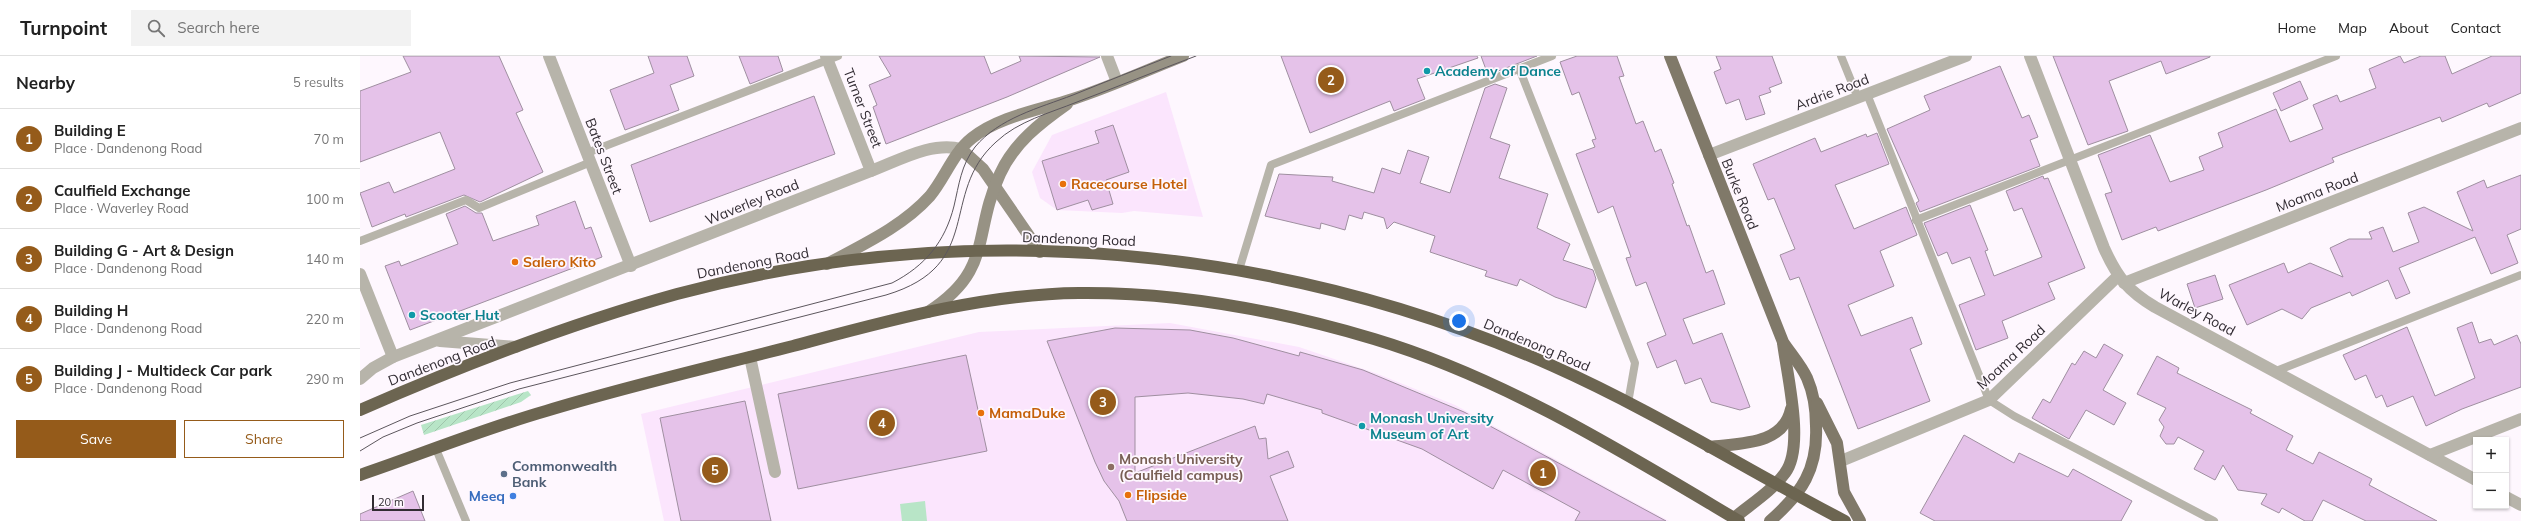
<!DOCTYPE html>
<meta charset="utf-8">
<style>
:root{--surface:#fff;--page:#f2f2f2;--text:#222;--muted:#767676;--line:#e0e0e0;--accent:#955b1a}
body{margin:0;font-family:Mulish,sans-serif;background:var(--page);color:var(--text)}
.controls{position:absolute;right:12px;bottom:12px;display:grid;overflow:hidden;border-radius:0px;box-shadow:0 1px 3px #0004}
.controls button{width:36px;height:36px;display:grid;place-items:center;padding:0;border:0;border-bottom:1px solid var(--line);background:var(--surface);color:var(--text);font:20px sans-serif}
.scale{position:absolute;left:12px;bottom:10px;width:52px;box-sizing:border-box;padding-left:4px;border:2px solid #322c33;border-top:0;font-size:11px;line-height:14px;white-space:nowrap;color:#322c33;-webkit-text-stroke:3px #fef7fe;paint-order:stroke}
.you{position:absolute;left:1099px;top:265px;width:14px;height:14px;margin:-10px;border:3px solid #fff;border-radius:50%;background:#1a73e8;box-shadow:0 0 0 6px #1a73e833}
.badge{display:grid;place-items:center;width:26px;height:26px;border-radius:50%;background:var(--accent);color:#fff;font-size:13px;font-weight:700}
.pin{position:absolute;translate:-50% -50%;border:2px solid #fff;box-shadow:0 1px 4px #0006}
.list{margin:0;padding:0;list-style:none}
h2{display:flex;justify-content:space-between;align-items:center;height:52px;margin:0;padding:0 16px;font-size:17px}
h2 small{font-size:13px;font-weight:400;color:var(--muted)}
.list li{display:grid;grid-template-columns:26px 1fr auto;gap:12px;align-items:center;box-sizing:border-box;height:60px;padding:0 16px;border-top:1px solid var(--line)}
.list b{display:block;font-size:15px;white-space:nowrap}
.list p{margin:0;font-size:13px;white-space:nowrap;color:var(--muted)}
.list em{font-size:13px;font-style:normal;color:var(--muted)}
.actions{display:flex;gap:8px;padding:12px 16px}
.actions a{flex:1;padding:9px 0;border:1px solid var(--accent);border-radius:0px;text-align:center;font-size:14px;color:var(--accent)}
.actions .main{background:var(--accent);color:#fff}
.icon{flex:none;width:22px;height:22px;fill:none;stroke:currentColor;stroke-width:2;stroke-linecap:round;stroke-linejoin:round}
.map{position:relative;flex:none;width:2161px;height:465px;overflow:hidden}
header{display:flex;align-items:center;gap:24px;box-sizing:border-box;height:56px;padding:0 20px;background:var(--surface);border-bottom:1px solid var(--line)}
header strong{font-size:19px}
nav{display:flex;gap:22px;margin-inline-start:auto;font-size:14px}
.search{width:280px;height:36px;background:var(--page);display:flex;align-items:center;gap:10px;box-sizing:border-box;padding:0 14px;border-radius:0px;color:var(--muted);font-size:15px}
main{display:flex}
aside{flex:1;background:var(--surface)}
.map>svg:first-child{display:block}
.built{fill:#fbe5fd}
.green{fill:#b8e5c7}
.garden{fill:url(#garden-furrows)}
.building{fill:#e5c2e9;stroke:#9f8fa0}
.lines{fill:none;stroke-linecap:round;stroke-linejoin:round}
.lane{stroke:#b7b4aa;stroke-width:8}
.street{stroke:#b7b4aa;stroke-width:12}
.secondary{stroke:#979284;stroke-width:12}
.primary{stroke:#807969;stroke-width:12}
.highway{stroke:#6c6551;stroke-width:12}
.tram{stroke:#5c565d;stroke-width:1}
.culture-dot{fill:#0f9aa8;stroke:#fef7fe;stroke-width:1.5}
.food-dot{fill:#e8710a;stroke:#fef7fe;stroke-width:1.5}
.education-dot{fill:#8d6e63;stroke:#fef7fe;stroke-width:1.5}
.service-dot{fill:#5c6f8a;stroke:#fef7fe;stroke-width:1.5}
.shop-dot{fill:#3f7fe0;stroke:#fef7fe;stroke-width:1.5}
.labels{text-anchor:middle;stroke-width:3.5;stroke-linejoin:round;paint-order:stroke}
.culture-label{font-size:14px;font-weight:bold;fill:#0d838f;stroke:#fef7fe;text-anchor:start}
.street-label{font-size:14px;fill:#322c33;stroke:#fef7fe}
.food-label{font-size:14px;font-weight:bold;fill:#c56008;stroke:#fef7fe;text-anchor:start}
.education-label{font-size:14px;font-weight:bold;fill:#785e54;stroke:#fef7fe;text-anchor:start}
.service-label{font-size:14px;font-weight:bold;fill:#4e5e75;stroke:#fef7fe;text-anchor:start}
.shop-label{font-size:14px;font-weight:bold;fill:#366cbe;stroke:#fef7fe;text-anchor:end}
</style>
<header>
<strong>Turnpoint</strong>
<div class="search"><svg class="icon" aria-label="search" viewBox="0 0 24 24"><circle cx="10" cy="10" r="6"/><path d="M15 15l6 6"/></svg>Search here</div>
<nav><a>Home</a><a>Map</a><a>About</a><a>Contact</a></nav>
</header>
<main>
<aside>
<h2>Nearby<small>5 results</small></h2>
<ul class="list">
<li><span class="badge">1</span><div><b>Building E</b><p>Place · Dandenong Road</p></div><em>70 m</em></li>
<li><span class="badge">2</span><div><b>Caulfield Exchange</b><p>Place · Waverley Road</p></div><em>100 m</em></li>
<li><span class="badge">3</span><div><b>Building G - Art &amp; Design</b><p>Place · Dandenong Road</p></div><em>140 m</em></li>
<li><span class="badge">4</span><div><b>Building H</b><p>Place · Dandenong Road</p></div><em>220 m</em></li>
<li><span class="badge">5</span><div><b>Building J - Multideck Car park</b><p>Place · Dandenong Road</p></div><em>290 m</em></li>
</ul>
<div class="actions"><a class="main">Save</a><a>Share</a></div>
</aside>
<div class="map">
<svg width="2161" height="465" viewBox="0 0 2161 465">
<defs>
<pattern id="garden-furrows" width="10" height="10" patternUnits="userSpaceOnUse"><rect width="10" height="10" fill="#b8e5c7"/><path d="M-1 1l2-2M0 10L10 0M9 11l2-2" fill="none" stroke="#9fc5ab"/></pattern>
</defs>
<rect width="100%" height="100%" fill="#fef7fe"/>
<!-- built -->
<g class="built">
<path d="M806,36l37,125 -69,-6 -12,2 -65,-3 -17,-12 -8,-26 20,-37z"/>
<path d="M810,267l129,24 79,27 77,31 214,116h-1005l-23,-107 338,-82z"/>
</g>
<!-- green -->
<path class="green" d="M565,445l2,20h-25l-2,-17z"/>
<!-- garden -->
<path class="garden" d="M168,335l3,4 -10,7 -97,33 -3,-10z"/>
<!-- building -->
<g class="building">
<path d="M43,0h96l24,54 -7,3 27,59 -63,30 -16,-7 -58,22 -1,-3 -33,13 -12,-34 29,-11 5,11 61,-24 -15,-37 -80,30v-71l51,-19z"/>
<path d="M288,0h39l7,20 -24,9 9,25 -54,20 -15,-40 44,-17z"/>
<path d="M379,0h39l5,15 -33,13z"/>
<path d="M519,0h105l7,18 30,-13 -2,-5 81,1 -93,40 -121,47 -13,-37 4,-2 -8,-20 22,-9z"/>
<path d="M921,0h196l1,2 -61,21 8,20 -31,12 -4,-10 -80,32z"/>
<path d="M1121,0h56l-49,19z"/>
<path d="M1217,0h40l7,20 -5,1 17,47 7,-3 12,31 6,-3 13,34 -2,1 15,42 2,-1 17,48 7,-3 12,34 -42,15 10,25 29,-11 28,74 -10,3 -29,-8 -10,-24 -16,6 -9,-24 -19,8 -10,-25 19,-8 -20,-53 -10,4 -10,-28 5,-1 -18,-51 -15,7 -22,-59 19,-7 -3,-7 4,-1 -17,-47 -7,3 -12,-33z"/>
<path d="M1356,0h56l10,27 -13,5 2,4 -12,4 6,18 -19,6 -7,-21 -13,5 -12,-32 7,-3z"/>
<path d="M1693,0h157v1l-44,17 -5,-13 -52,20 19,50 -40,14z"/>
<path d="M2040,0l4,7 17,-7h24l7,18 40,-18h29v37l-32,14 -2,-4 -45,19 -2,-5 -108,41 2,4 -68,28 -108,41 -2,-4 -34,13 -17,-46 7,-2 -14,-37 52,-20 20,47 34,-12 -5,-13 24,-10 -5,-14 58,-24 14,33 33,-13 -10,-24 24,-10 3,7 36,-14 -7,-19z"/>
<path d="M1640,10l22,52 7,-3 9,22 -8,3 10,26 -120,46 -4,-9 3,-2 -32,-72 43,-19 -6,-14z"/>
<path d="M1940,25l8,18 -27,12 -8,-18z"/>
<path d="M1135,28l12,4 -17,50 20,7 -11,33 49,16 -11,34 33,16 -7,16 30,10 3,9 -10,29 -31,-11 -35,-18 -3,7 -32,-10 2,-5 -57,-19 5,-16 -41,-14 -7,7 -3,-11 -20,-6 -2,7 -13,-4 -4,15 -24,-7 -1,6 -55,-13 14,-42 54,3 -1,4 42,12 8,-25 18,6 8,-24 21,7 -9,26 30,10 35,-105z"/>
<path d="M454,40l21,58 -185,68 -19,-57z"/>
<path d="M753,69l16,47 -23,8 7,24 -21,6 -4,-10 -31,10 -15,-49 57,-18 -4,-12z"/>
<path d="M1517,77l12,31 -54,21 19,44 52,-22 11,28 -37,16 14,35 -46,19 13,31 51,-19 10,27 -12,5 20,52 -72,28 -59,-152 -9,3 -10,-25 15,-6 -21,-51 -6,2 -15,-36 62,-26 6,14 45,-18 1,3z"/>
<path d="M2161,119v54l-14,6 11,28 -27,11 -16,-37 -76,31 11,25 -14,6 -8,-19 -36,16 -2,-4 -39,16 -9,11 -20,-10 -35,16 -18,-40 55,-22 4,10 22,-10 33,14 -13,-29 19,-9h23l-3,-7 14,-5 10,25 26,-10 -11,-29 16,-6 49,24 -16,-39 27,-12 3,8z"/>
<path d="M1683,120l1,3 4,-1 37,90 -37,15 7,16 -53,22 6,17 -32,12 -17,-45 26,-10 -15,-38 -18,7 -5,-12 -9,4 -14,-33 46,-18 18,45 -3,1 9,25 48,-19 -20,-49 -8,3 -8,-20z"/>
<path d="M215,145l10,28 6,-2 11,30 -192,73 -25,-64 14,-5 2,5 57,-22 -12,-30 19,-8 11,7h6l11,28 46,-16 -3,-9z"/>
<path d="M1855,219l8,24 -28,9 -8,-24z"/>
<path d="M2112,266l7,21 12,-4 3,6 23,-10 4,9v43l-59,22 -36,17 -13,-30 -26,11 -5,-12 -6,3 -10,-23 -11,5 -12,-25 64,-28 28,69 40,-18 -18,-50z"/>
<path d="M755,272l75,2 43,8 66,18 1,-4 63,18 101,42 202,109h-91l5,-9 -77,-42 -10,19 -71,-40 -100,-36v-3l-55,-16 -3,10 -21,-5 -55,-6 -53,4v76l120,-47 4,13 7,-1 2,21 20,-8 6,16 -24,9 18,45h-161l-8,-20 -15,-20 -9,-19 -48,-121z"/>
<path d="M1744,288l19,11 -20,35 23,13 -12,22 -28,-15 -17,29 -37,-21 11,-19 7,4 22,-40 3,2 9,-14 12,7z"/>
<path d="M606,299l21,96 -189,38 -20,-95z"/>
<path d="M1797,300l22,12 -2,5 75,37 -2,3 43,23 -7,14 27,14 6,-12 53,27 -3,6 68,36h-71l-43,-21 -11,21h-7l-23,-13 -3,5 -18,-9 6,-10 -29,-4 -15,-25 -8,15 -21,-11 10,-18 -26,-14 -4,7h-8l-6,-8 4,-9 -5,-7 7,-12 -29,-14z"/>
<path d="M385,345l26,120h-90l-21,-103z"/>
<path d="M1604,379l50,28 5,-10 49,24 5,-8 59,32 -11,20h-186l-15,-8z"/>
<path d="M53,435l12,30h-65v-7z"/>
</g>
<g class="lines">
<!-- lane -->
<g class="lane">
<path d="M1481,0l17,42"/>
<path d="M1159,12l116,295 -7,40"/>
<path d="M1507,38l122,306 25,16 200,105"/>
<path d="M227,97l251,-97"/>
<path d="M1556,164l420,-164"/>
<path d="M0,185l106,-41 13,8 112,-46"/>
<path d="M879,214l32,-105 281,-109"/>
<path d="M1916,315l245,-96"/>
<path d="M76,393l30,72"/>
</g>
<!-- street -->
<g class="street">
<path d="M189,0l82,210"/>
<path d="M466,0l45,115"/>
<path d="M747,0l10,26"/>
<path d="M1670,0l74,192c13,29 24,43 51,59l321,173"/>
<path d="M1349,99l257,-99"/>
<path d="M0,218l33,83"/>
<path d="M1764,227l397,-155"/>
<path d="M80,285l76,6"/>
<path d="M390,301l25,115"/>
<path d="M0,323l13,-11 20,-11 478,-186c27,-10 61,-30 90,-22"/>
<path d="M2070,399l91,-36"/>
<path d="M1481,405l148,-61 129,-124"/>
<path d="M2146,441l15,8"/>
</g>
<!-- secondary -->
<g class="secondary">
<path d="M601,93l22,20 57,83"/>
<path d="M467,208c35,-19 75,-37 103,-68 15,-18 23,-43 42,-58 28,-22 68,-28 101,-39 37,-12 74,-29 110,-43"/>
<path d="M568,256c66,-42 44,-78 72,-138 14,-31 40,-51 67,-70"/>
</g>
<!-- primary -->
<g class="primary">
<path d="M1310,0l113,286c8,12 18,23 24,36 7,16 9,31 9,48 2,43 -14,67 -46,95"/>
<path d="M1457,347l20,40 7,49 16,29"/>
<path d="M1349,391c30,-4 74,-1 82,-38"/>
<path d="M1374,462c17,-14 38,-27 51,-45 20,-26 2,-98 -2,-130"/>
</g>
<!-- highway -->
<g class="highway">
<path d="M0,354c103,-45 209,-86 317,-116 289,-78 603,-49 876,72 101,45 194,104 292,155"/>
<path d="M0,419c62,-21 123,-46 186,-64 82,-25 165,-44 247,-65 94,-25 189,-52 286,-53 99,-1 201,18 295,46 130,39 249,113 365,182"/>
</g>
<!-- tram -->
<g class="tram">
<path d="M0,382l50,-22 100,-33 382,-100c33,-17 53,-41 62,-77 5,-21 7,-41 21,-59 24,-29 64,-39 98,-52 32,-13 65,-26 98,-39"/>
<path d="M0,395l23,-14 34,-14 102,-34 367,-94c100,-30 52,-101 110,-153 22,-21 54,-29 81,-40 40,-15 79,-31 119,-46"/>
</g>
</g>
<!-- markers -->
<g class="culture-dot">
<circle cx="1067" cy="15" r="4"/>
<circle cx="52" cy="259" r="4"/>
<circle cx="1002" cy="370" r="4"/>
</g>
<g class="food-dot">
<circle cx="703" cy="128" r="4"/>
<circle cx="155" cy="206" r="4"/>
<circle cx="621" cy="357" r="4"/>
<circle cx="768" cy="439" r="4"/>
</g>
<circle class="education-dot" cx="751" cy="411" r="4"/>
<circle class="service-dot" cx="144" cy="418" r="4"/>
<circle class="shop-dot" cx="153" cy="440" r="4"/>
<g class="labels">
<!-- culture labels -->
<g class="culture-label">
<text x="1075" y="20">Academy of Dance</text>
<text x="60" y="264">Scooter Hut</text>
<text x="1010" y="367">Monash University<tspan x="1010" dy="16">Museum of Art</tspan></text>
</g>
<!-- street labels -->
<g class="street-label">
<text transform="translate(1472 36) rotate(-21)" y="5">Ardrie Road</text>
<text transform="translate(503 52) rotate(69)" y="5">Turner Street</text>
<text transform="translate(244 100) rotate(69)" y="5">Bates Street</text>
<text transform="translate(1957 136) rotate(-21)" y="5">Moama Road</text>
<text transform="translate(1380 138) rotate(68)" y="5">Burke Road</text>
<text transform="translate(392 146) rotate(-22)" y="5">Waverley Road</text>
<text transform="translate(719 183) rotate(2)" y="5">Dandenong Road</text>
<text transform="translate(393 207) rotate(-11)" y="5">Dandenong Road</text>
<text transform="translate(1837 256) rotate(28)" y="5">Warley Road</text>
<text transform="translate(1177 289) rotate(23)" y="5">Dandenong Road</text>
<text transform="translate(1651 301) rotate(-43)" y="5">Moama Road</text>
<text transform="translate(82 305) rotate(-21)" y="5">Dandenong Road</text>
</g>
<!-- food labels -->
<g class="food-label">
<text x="711" y="133">Racecourse Hotel</text>
<text x="163" y="211">Salero Kito</text>
<text x="629" y="362">MamaDuke</text>
<text x="776" y="444">Flipside</text>
</g>
<!-- education labels -->
<g class="education-label">
<text x="759" y="408">Monash University<tspan x="759" dy="16">(Caulfield campus)</tspan></text>
</g>
<!-- service labels -->
<g class="service-label">
<text x="152" y="415">Commonwealth<tspan x="152" dy="16">Bank</tspan></text>
</g>
<!-- shop labels -->
<g class="shop-label">
<text x="145" y="445">Meeq</text>
</g>
</g>
</svg>
<div class="controls">
<button>+</button>
<button>−</button>
</div>
<div class="scale">20 m</div>
<div class="you"></div>
<div class="pin badge" style="left:1183px;top:417px">1</div>
<div class="pin badge" style="left:971px;top:24px">2</div>
<div class="pin badge" style="left:743px;top:346px">3</div>
<div class="pin badge" style="left:522px;top:367px">4</div>
<div class="pin badge" style="left:355px;top:414px">5</div>
</div>
</main>
